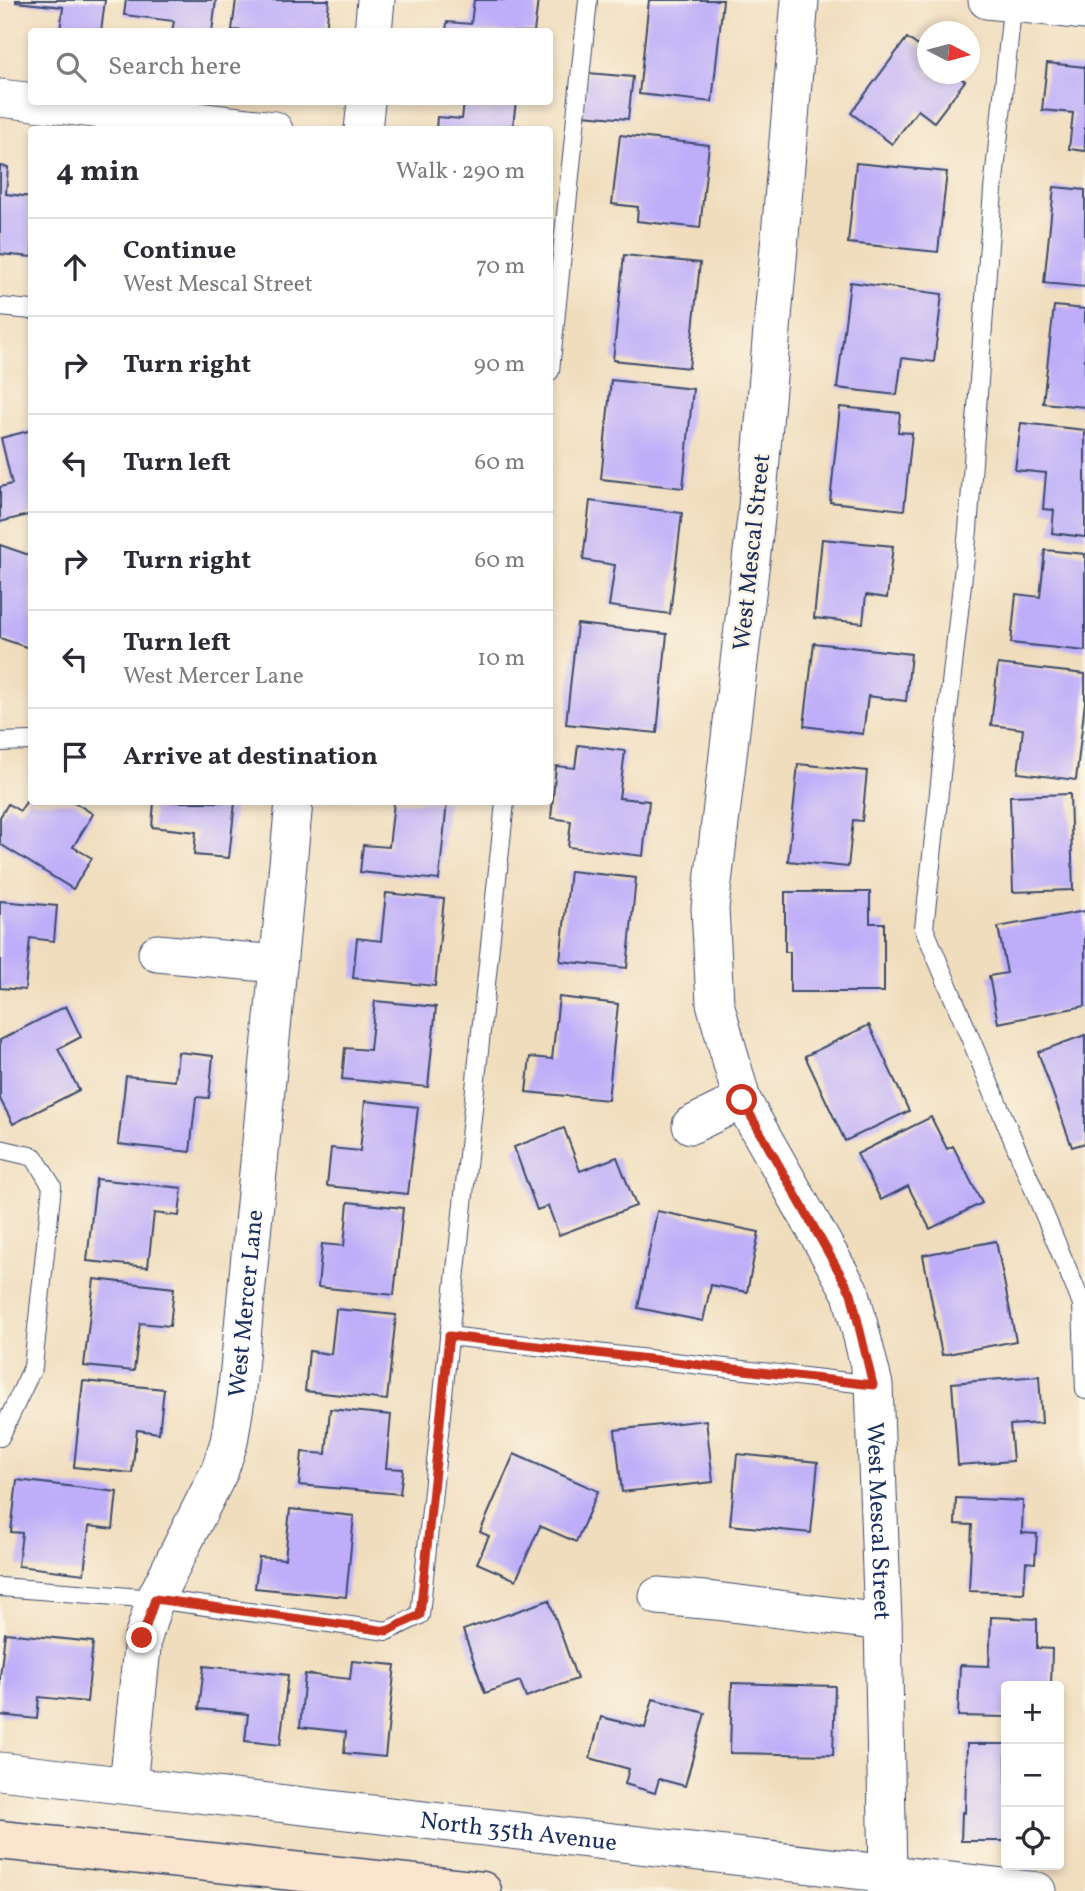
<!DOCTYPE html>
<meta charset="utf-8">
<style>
:root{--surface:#fff;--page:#f2f2f3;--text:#2b2b33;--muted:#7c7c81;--line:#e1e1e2}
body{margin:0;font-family:Vollkorn,serif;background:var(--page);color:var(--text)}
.controls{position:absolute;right:21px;bottom:21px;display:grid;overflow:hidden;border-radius:7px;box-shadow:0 4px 10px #0003}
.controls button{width:63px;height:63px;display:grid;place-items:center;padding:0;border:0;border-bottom:2px solid var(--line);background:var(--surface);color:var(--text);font:35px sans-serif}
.compass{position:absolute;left:917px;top:21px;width:63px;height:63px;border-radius:50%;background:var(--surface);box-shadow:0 4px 10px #0003;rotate:96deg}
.stop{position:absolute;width:21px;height:21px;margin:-16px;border:5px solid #c8321e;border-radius:50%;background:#fff}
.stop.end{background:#c8321e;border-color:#fff;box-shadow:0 2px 7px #0008}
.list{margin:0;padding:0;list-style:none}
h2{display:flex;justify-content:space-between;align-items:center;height:91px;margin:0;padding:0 28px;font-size:30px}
h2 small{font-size:23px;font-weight:400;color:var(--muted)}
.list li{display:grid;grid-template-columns:46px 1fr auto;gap:21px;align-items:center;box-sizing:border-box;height:98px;padding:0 28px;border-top:2px solid var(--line)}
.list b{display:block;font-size:26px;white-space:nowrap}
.list p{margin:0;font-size:23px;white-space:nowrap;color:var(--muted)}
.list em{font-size:23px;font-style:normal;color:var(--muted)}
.icon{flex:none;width:38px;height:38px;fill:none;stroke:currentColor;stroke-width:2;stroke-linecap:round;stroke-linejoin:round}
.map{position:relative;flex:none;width:1085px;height:1891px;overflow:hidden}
.search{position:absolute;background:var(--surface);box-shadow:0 4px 10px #0003;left:28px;top:28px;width:525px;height:77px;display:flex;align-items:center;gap:18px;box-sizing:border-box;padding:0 24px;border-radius:7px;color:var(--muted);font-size:26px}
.panel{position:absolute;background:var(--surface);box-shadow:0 4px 10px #0003;left:28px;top:126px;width:525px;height:679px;border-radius:7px}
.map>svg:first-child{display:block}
.building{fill:#beaef9}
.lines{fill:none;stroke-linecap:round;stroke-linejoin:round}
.lane-casing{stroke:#3b496c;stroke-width:20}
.street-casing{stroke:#3b496c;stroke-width:39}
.secondary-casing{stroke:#3b496c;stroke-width:41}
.lane{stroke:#fff;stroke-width:18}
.street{stroke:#fff;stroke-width:37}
.secondary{stroke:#fbe5cf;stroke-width:38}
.route{stroke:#c8321e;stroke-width:9}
.labels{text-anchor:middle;stroke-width:5;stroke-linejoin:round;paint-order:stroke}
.street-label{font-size:24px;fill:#1b2f5e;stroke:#fcf5e5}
</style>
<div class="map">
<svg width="1085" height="1891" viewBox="0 0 1085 1891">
<rect width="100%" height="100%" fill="#fcf5e5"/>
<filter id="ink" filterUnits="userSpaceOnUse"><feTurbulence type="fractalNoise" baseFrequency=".0143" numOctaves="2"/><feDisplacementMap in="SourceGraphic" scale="14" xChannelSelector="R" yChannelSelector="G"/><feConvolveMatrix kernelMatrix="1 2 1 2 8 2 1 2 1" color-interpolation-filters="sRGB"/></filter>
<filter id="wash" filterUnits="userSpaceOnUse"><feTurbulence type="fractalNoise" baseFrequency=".00686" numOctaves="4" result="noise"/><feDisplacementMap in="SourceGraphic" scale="28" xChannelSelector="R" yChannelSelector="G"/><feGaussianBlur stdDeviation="1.57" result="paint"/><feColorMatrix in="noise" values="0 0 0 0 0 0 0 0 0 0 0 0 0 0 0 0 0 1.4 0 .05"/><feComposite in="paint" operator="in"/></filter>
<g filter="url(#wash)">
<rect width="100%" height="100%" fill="#f0ddbd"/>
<g id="blocks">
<!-- building -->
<g class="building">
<path d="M16,0h89l-4,32h-41l3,-25 -47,-5z"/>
<path d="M126,0h90l-4,32h-40l2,-11 -50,-6z"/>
<path d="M236,0h93l-3,32 -94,-2z"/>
<path d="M474,0h64l-4,32h-88l1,-10 24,2z"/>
<path d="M649,0h74l-11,102 -73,-8z"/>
<path d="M907,38l21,15v21h27l10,7 -31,41 -16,-12 -26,34 -41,-31z"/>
<path d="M1047,63l38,4v84l-16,-2 4,-36 -31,-3z"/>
<path d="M588,73l45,4 -5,42 -45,-4z"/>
<path d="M464,102h52l-3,23 17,2v3h-94l1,-13 25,2z"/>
<path d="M620,135l89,10 -9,83 -63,-7 1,-14 -26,-3z"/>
<path d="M856,163l91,9 -9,80 -90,-9z"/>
<path d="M0,166l8,1 -2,27 26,3v60l-32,-3z"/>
<path d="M1054,187l31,3v97l-41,-4z"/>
<path d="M624,255l76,8 -11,105 -76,-8z"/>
<path d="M850,282l92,12 -8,68 -32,-4 -5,37 -60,-7z"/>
<path d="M1054,306l31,3v98l-42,-4z"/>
<path d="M611,380l82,9 -10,99 -82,-9z"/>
<path d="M840,407l60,6 -2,19 14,1 -8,77 -74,-8z"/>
<path d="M1021,423l64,7v107l-33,-4 2,-23 -11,-1 3,-36 -31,-3z"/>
<path d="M32,430v84l-32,8v-35l12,-3 -11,-46z"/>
<path d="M590,501l92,12 -12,101 -61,-8 6,-41 -32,-5z"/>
<path d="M822,539l71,7 -6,52 -21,-3 -3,28 -49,-5z"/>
<path d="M0,545l32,11v93l-32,-11z"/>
<path d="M1045,550l40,4v97l-74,-8 5,-49 24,3z"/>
<path d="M577,624l90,10 -10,99 -91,-9z"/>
<path d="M814,643l97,11 -5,47 -38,-5 -5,38 -59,-8z"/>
<path d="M998,664l87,10v28l-9,78 -58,-7 5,-44 -32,-4z"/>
<path d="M578,745l47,6 -6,47 30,3 -6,55 -75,-9 3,-26 -20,-3 5,-52 19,2z"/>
<path d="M798,764l69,7 -5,50 -9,-1 -5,47 -60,-6z"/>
<path d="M32,793v9h42l19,12 -20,33 19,11 -19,31 -73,-45v-27l8,-13 12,7z"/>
<path d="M1070,794l3,96 -60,2 -3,-96z"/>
<path d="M154,802h81l-6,56 -35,-3 2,-23 -44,-5z"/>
<path d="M394,802h53l-8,78 -79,-8 3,-27 26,2z"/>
<path d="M570,871l66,7 -9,90 -67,-7z"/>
<path d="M785,892h85v31h14v69h-94v-40h-5z"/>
<path d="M386,893l58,6 -9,87 -82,-8 4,-40 24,3z"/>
<path d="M0,901l57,5 -3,35 -24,-3 -5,52 -25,-2z"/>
<path d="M1085,911v95l-87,17 -9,-47 18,-3 -9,-46z"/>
<path d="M559,997l59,7 -10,96 -82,-8 4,-35 22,2z"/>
<path d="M375,1001l61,6 -8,80 -86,-8 3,-31 25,2z"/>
<path d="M66,1006l15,31 -23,12 21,41 -66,34 -13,-25v-59z"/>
<path d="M869,1025l40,86 -64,30 -40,-85z"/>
<path d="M1085,1035v108l-13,4 -34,-95z"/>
<path d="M178,1052l35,4 -4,42 -13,-1 -6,55 -72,-8 8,-68 49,5z"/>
<path d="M365,1101l53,6 -10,87 -81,-8 4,-38 29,3z"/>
<path d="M931,1117l16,32 6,-3 29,57 -52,26 -22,-43 -27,14 -24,-46z"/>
<path d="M564,1128l16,43 37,-14 19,49 -77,29 -11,-29 -11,4 -23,-63z"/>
<path d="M96,1179l86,9 -3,28 -25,-3 -6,54 -61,-6z"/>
<path d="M348,1202l55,6 -9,87 -76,-8 4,-43 22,2z"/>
<path d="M657,1211l102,21 -12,60 -36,-7 -8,36 -65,-13z"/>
<path d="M996,1241l20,100 -74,14 -19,-100z"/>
<path d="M94,1279l80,9 -4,38 -30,-3 -6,48 -50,-5z"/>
<path d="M336,1309l60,6 -9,85 -82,-9 4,-40 22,3z"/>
<path d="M1039,1376l3,47 -32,2 3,36 -55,4 -6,-82z"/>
<path d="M83,1381l81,8 -5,44 -22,-3 -5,43 -58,-6z"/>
<path d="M330,1409l61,6 -5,53 17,1 -3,25 -101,-9 3,-33 24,2z"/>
<path d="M706,1420l7,62 -91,10 -7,-62z"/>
<path d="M514,1454l84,37 -22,51 -36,-16 -24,54 -39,-17 12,-27 -9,-4z"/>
<path d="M737,1454l81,8 -7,71 -81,-8z"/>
<path d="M17,1480l100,12 -4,37 -24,-3 -5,48 -66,-8 4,-33 -11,-1z"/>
<path d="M956,1498l67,3 -1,32 15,1 -2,29 -9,-1 -2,31 -55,-2 3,-66 -17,-1z"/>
<path d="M290,1509l64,7 -8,81 -91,-9 4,-31 26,2z"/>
<path d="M549,1600l28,79 -51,18 -6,-16 -35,12 -22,-63z"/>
<path d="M991,1617l46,2v29l15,1 -1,37h-45v31l-48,-1 2,-51 29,1z"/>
<path d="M5,1633l88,9 -6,60 -48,-5 -2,22 -37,-4v-38z"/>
<path d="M352,1661l43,4 -10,92 -41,-4 2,-21 -46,-5 5,-53 45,5z"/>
<path d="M204,1666l84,9 -8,70 -35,-4 3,-27 -49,-5z"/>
<path d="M732,1683l103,3 -2,69 -103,-2z"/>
<path d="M653,1699l52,14 -20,73 -26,-7 -4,14 -30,-9 4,-15 -39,-11 11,-41 44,11z"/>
<path d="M967,1744h39v97h-45l1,-29 3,1z"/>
</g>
</g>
</g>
<g filter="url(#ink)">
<use href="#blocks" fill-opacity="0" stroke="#3b496c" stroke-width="2"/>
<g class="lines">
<!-- lane casing -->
<g class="lane-casing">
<g id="lane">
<path d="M1013,0l-20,190 -25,340 -44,398 158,376 3,86"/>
<path d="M0,307l32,3"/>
<path d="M550,371l38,-371"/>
<path d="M0,742l32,-1"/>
<path d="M0,1149l34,8 18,29 -19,181 -33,70"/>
<path d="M449,1336l425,49"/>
<path d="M0,1587l155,12 232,32 33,-16 85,-813"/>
</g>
</g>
<!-- street casing -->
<g class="street-casing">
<g id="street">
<path id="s1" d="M800,0l-44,518 -46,390 5,95 27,97 109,193 23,92 9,237 5,251 -2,18"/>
<path d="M987,0l98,11"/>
<path d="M373,32l3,-32"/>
<path d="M0,98l274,32"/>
<path d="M363,130l3,-28"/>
<path d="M157,953l120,11"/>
<path d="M691,1125l51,-25"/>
<path d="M658,1596l57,5 168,21"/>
<path id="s2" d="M0,1771l1037,120"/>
<path id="s3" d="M128,1785l15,-147 12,-39 65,-129 9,-28 7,-43 58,-597"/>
</g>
</g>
<!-- secondary casing -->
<g class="secondary-casing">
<path id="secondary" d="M0,1840l482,51"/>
</g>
<!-- lane -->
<use href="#lane" class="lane"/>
<!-- street -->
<use href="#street" class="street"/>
<!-- secondary -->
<use href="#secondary" class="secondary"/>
</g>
</g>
<g class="lines" filter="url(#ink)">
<!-- route -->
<path class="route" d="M142,1638l13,-39 232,32 33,-16 29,-279 424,49 -22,-92 -109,-193"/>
</g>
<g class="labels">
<!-- street labels -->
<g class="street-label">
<text transform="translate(751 552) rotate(-84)" y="8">West Mescal Street</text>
<text dy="8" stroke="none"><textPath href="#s3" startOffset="502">West Mercer Lane</textPath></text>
<text dy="8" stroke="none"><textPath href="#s1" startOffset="1561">West Mescal Street</textPath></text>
<text dy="8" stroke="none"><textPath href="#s2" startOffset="522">North 35th Avenue</textPath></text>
</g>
</g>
</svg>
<div class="controls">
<button>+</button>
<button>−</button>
<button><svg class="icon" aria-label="locate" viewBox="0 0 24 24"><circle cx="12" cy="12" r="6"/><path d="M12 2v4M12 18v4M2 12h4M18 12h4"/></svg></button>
</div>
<svg class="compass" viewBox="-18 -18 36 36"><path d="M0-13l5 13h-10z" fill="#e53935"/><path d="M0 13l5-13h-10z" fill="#7c7c81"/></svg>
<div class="stop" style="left:742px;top:1100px"></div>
<div class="stop end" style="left:142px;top:1638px"></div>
<div class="search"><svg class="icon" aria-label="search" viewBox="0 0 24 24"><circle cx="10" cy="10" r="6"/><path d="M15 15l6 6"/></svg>Search here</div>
<section class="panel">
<h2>4 min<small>Walk · 290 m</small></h2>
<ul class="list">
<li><svg class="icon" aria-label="ahead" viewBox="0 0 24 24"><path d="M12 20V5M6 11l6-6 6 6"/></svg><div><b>Continue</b><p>West Mescal Street</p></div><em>70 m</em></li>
<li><svg class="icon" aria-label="right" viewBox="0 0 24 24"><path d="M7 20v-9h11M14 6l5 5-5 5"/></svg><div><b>Turn right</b></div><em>90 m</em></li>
<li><svg class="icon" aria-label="left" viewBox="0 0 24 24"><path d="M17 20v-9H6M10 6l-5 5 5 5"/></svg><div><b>Turn left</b></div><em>60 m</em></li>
<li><svg class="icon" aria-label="right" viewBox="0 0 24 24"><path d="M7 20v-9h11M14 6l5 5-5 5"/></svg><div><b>Turn right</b></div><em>60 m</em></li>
<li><svg class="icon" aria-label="left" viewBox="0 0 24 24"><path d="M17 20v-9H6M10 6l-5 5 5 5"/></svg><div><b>Turn left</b><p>West Mercer Lane</p></div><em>10 m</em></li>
<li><svg class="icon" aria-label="arrive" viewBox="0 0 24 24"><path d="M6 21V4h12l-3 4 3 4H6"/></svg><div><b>Arrive at destination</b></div></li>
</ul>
</section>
</div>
